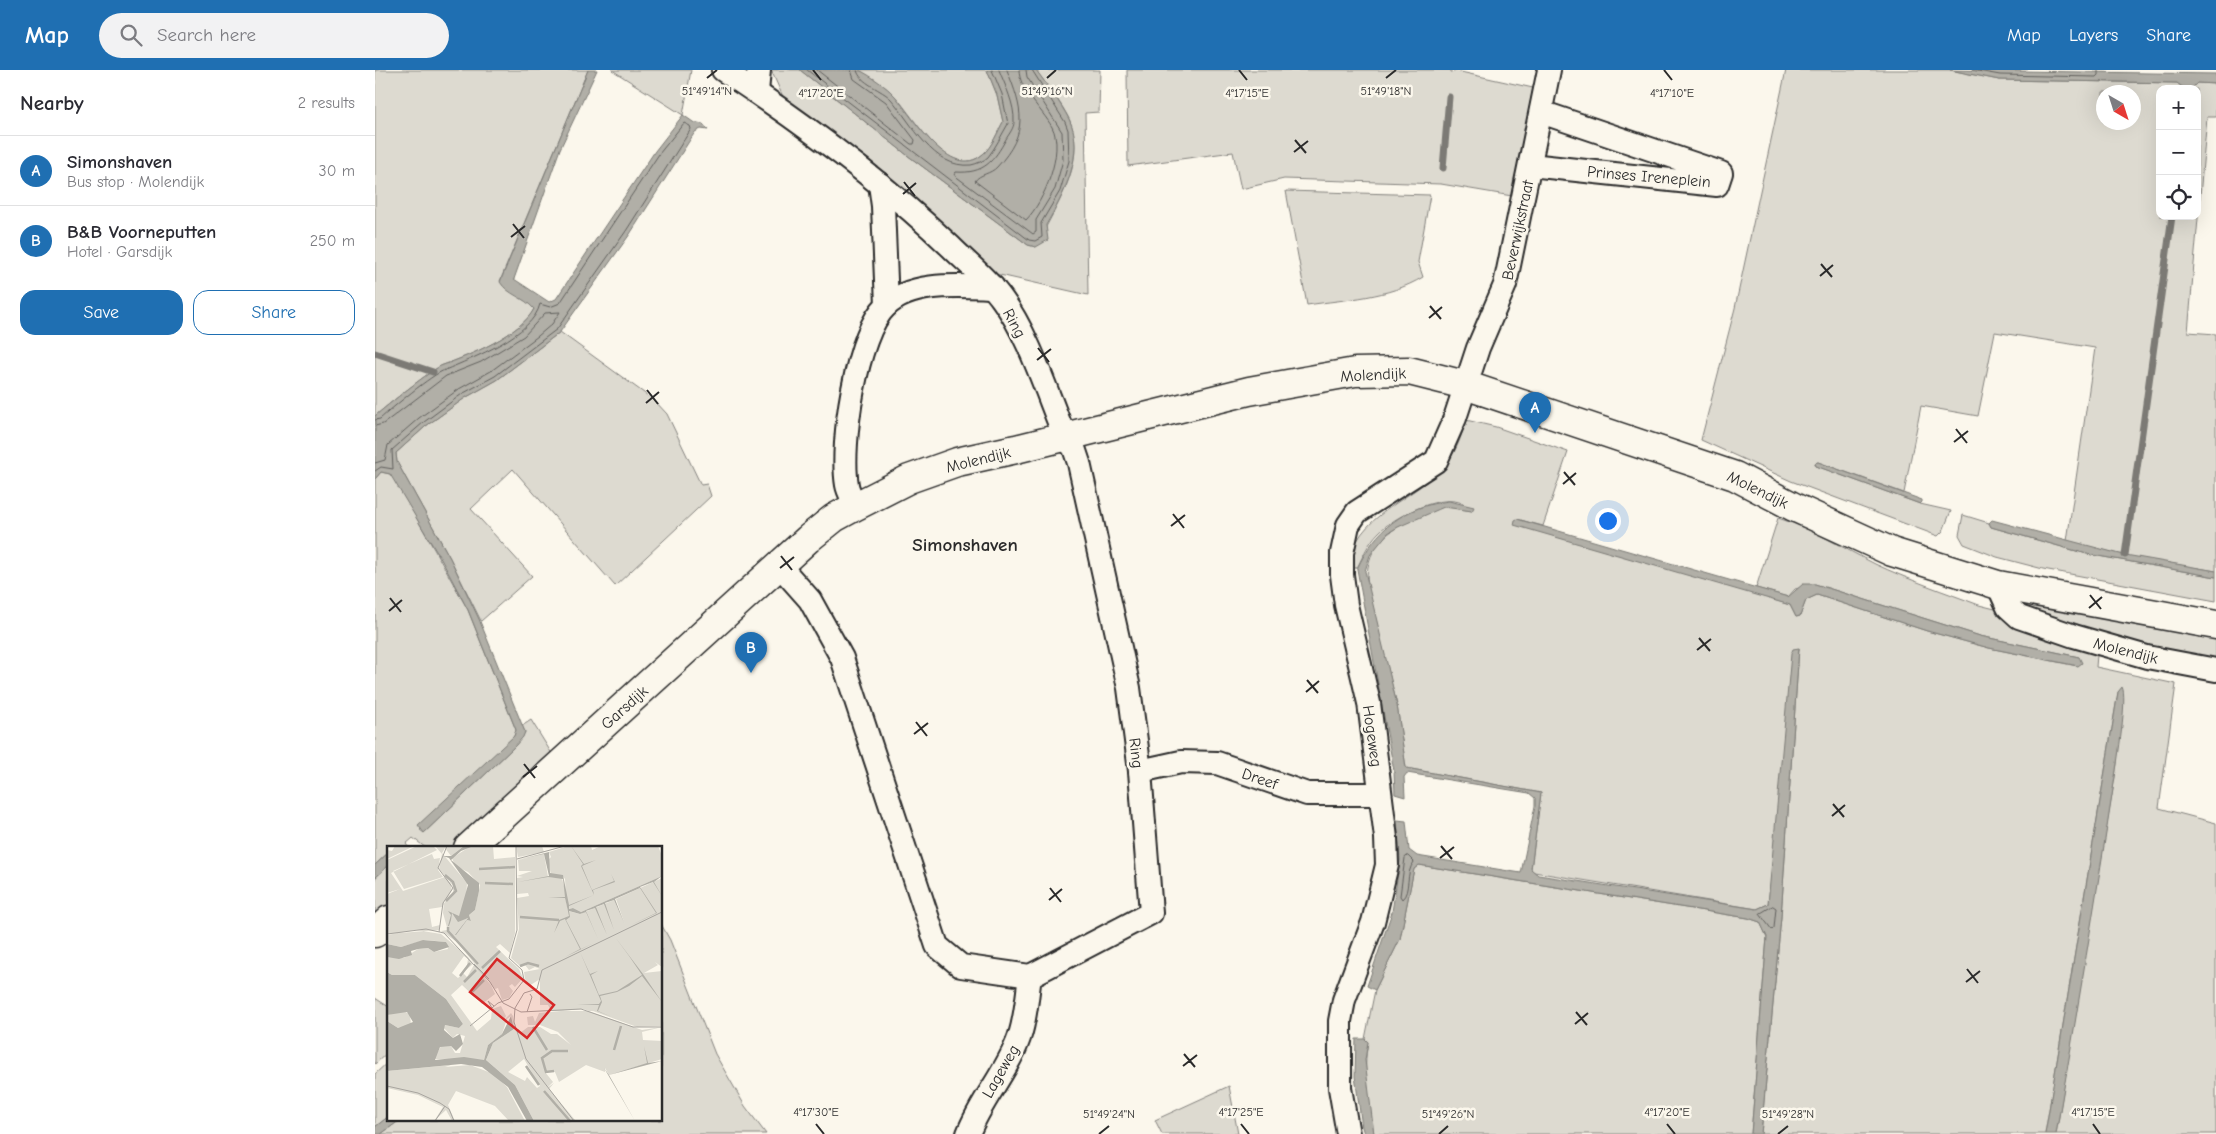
<!DOCTYPE html>
<meta charset="utf-8">
<style>
:root{--surface:#fff;--page:#f2f2f3;--text:#2b2b33;--muted:#7c7c81;--line:#e1e1e2;--accent:#1f6fb2}
body{margin:0;font-family:"Comic Neue",sans-serif;background:var(--page);color:var(--text)}
.controls{position:absolute;right:15px;top:15px;display:grid;overflow:hidden;border-radius:10px;box-shadow:0 5px 20px #0002}
.controls button{width:45px;height:45px;display:grid;place-items:center;padding:0;border:0;border-bottom:1px solid var(--line);background:var(--surface);color:var(--text);font:25px sans-serif}
.compass{position:absolute;left:1721px;top:15px;width:45px;height:45px;border-radius:50%;background:var(--surface);box-shadow:0 5px 20px #0002;rotate:141deg}
.you{position:absolute;left:1232px;top:450px;width:18px;height:18px;margin:-12px;border:4px solid #fff;border-radius:50%;background:#1a73e8;box-shadow:0 0 0 8px #1a73e833}
.badge{display:grid;place-items:center;width:32px;height:32px;border-radius:50%;background:var(--accent);color:#fff;font-size:16px;font-weight:700}
.pin{position:absolute;translate:-50% -41px;filter:drop-shadow(0 1px 2px #0008)}
.pin::after{content:'';position:absolute;top:26px;width:18px;height:15px;background:inherit;clip-path:polygon(0 0,100% 0,50% 100%)}
.list{margin:0;padding:0;list-style:none}
h2{display:flex;justify-content:space-between;align-items:center;height:65px;margin:0;padding:0 20px;font-size:21px}
h2 small{font-size:16px;font-weight:400;color:var(--muted)}
.list li{display:grid;grid-template-columns:32px 1fr auto;gap:15px;align-items:center;box-sizing:border-box;height:70px;padding:0 20px;border-top:1px solid var(--line)}
.list b{display:block;font-size:19px;white-space:nowrap}
.list p{margin:0;font-size:16px;white-space:nowrap;color:var(--muted)}
.list em{font-size:16px;font-style:normal;color:var(--muted)}
.actions{display:flex;gap:10px;padding:15px 20px}
.actions a{flex:1;padding:11px 0;border:1px solid var(--accent);border-radius:15px;text-align:center;font-size:18px;color:var(--accent)}
.actions .main{background:var(--accent);color:#fff}
.icon{flex:none;width:28px;height:28px;fill:none;stroke:currentColor;stroke-width:2;stroke-linecap:round;stroke-linejoin:round}
.map{position:relative;flex:none;width:1841px;height:1064px;overflow:hidden}
header{display:flex;align-items:center;gap:30px;box-sizing:border-box;height:70px;padding:0 25px;background:var(--accent);color:#fff}
header strong{font-size:24px}
nav{display:flex;gap:28px;margin-inline-start:auto;font-size:18px}
.search{width:350px;height:45px;background:var(--page);display:flex;align-items:center;gap:12px;box-sizing:border-box;padding:0 18px;border-radius:28px;color:var(--muted);font-size:19px}
main{display:flex}
aside{flex:1;background:var(--surface)}
.map>svg:first-child{display:block}
.green{fill:#dddad0;stroke:#84827e;fill-rule:evenodd}
.water{fill:#b1afa7;stroke:#7b7a75}
.lines{fill:none;stroke-linecap:round;stroke-linejoin:round}
.shore{stroke:#61605d;stroke-width:1}
.stream{stroke:#7b7a75;stroke-width:7}
.minor-casing{stroke:#2b2b2b;stroke-width:26}
.secondary-casing{stroke:#2b2b2b;stroke-width:31}
.minor{stroke:#fbf7ec;stroke-width:22}
.secondary{stroke:#fbf7ec;stroke-width:28}
.ticks{fill:none;stroke:#2b2b2b;stroke-width:2}
.labels{text-anchor:middle;stroke-width:5;stroke-linejoin:round;paint-order:stroke}
.street-label{font-size:16px;fill:#2b2b2b;stroke:#fbf7ec}
.quarter-label{font-size:19px;font-weight:bold;fill:#2b2b2b;stroke:#fbf7ec}
.inset-river{fill:none;stroke:#b1afa7;stroke-width:2.5}
.inset-road{fill:none;stroke:#a8a59f;stroke-width:1}
.view{fill:#d62828;fill-opacity:0.15;stroke:#d62828;stroke-width:2.5}
.inset-edge{fill:none;stroke:#2b2b2b;stroke-width:2.5}
.ticks-label{font-size:12px;text-anchor:middle;fill:#2b2b2b;stroke:#fbf7ec;stroke-width:5;stroke-linejoin:round;paint-order:stroke}
</style>
<header>
<strong>Map</strong>
<div class="search"><svg class="icon" aria-label="search" viewBox="0 0 24 24"><circle cx="10" cy="10" r="6"/><path d="M15 15l6 6"/></svg>Search here</div>
<nav><a>Map</a><a>Layers</a><a>Share</a></nav>
</header>
<main>
<aside>
<h2>Nearby<small>2 results</small></h2>
<ul class="list">
<li><span class="badge">A</span><div><b>Simonshaven</b><p>Bus stop · Molendijk</p></div><em>30 m</em></li>
<li><span class="badge">B</span><div><b>B&amp;B Voorneputten</b><p>Hotel · Garsdijk</p></div><em>250 m</em></li>
</ul>
<div class="actions"><a class="main">Save</a><a>Share</a></div>
</aside>
<div class="map">
<svg width="1841" height="1064" viewBox="0 0 1841 1064">
<rect width="100%" height="100%" fill="#fbf7ec"/>
<filter id="ink" filterUnits="userSpaceOnUse"><feTurbulence type="fractalNoise" baseFrequency=".02" numOctaves="2"/><feDisplacementMap in="SourceGraphic" scale="10" xChannelSelector="R" yChannelSelector="G"/><feConvolveMatrix kernelMatrix="1 2 1 2 8 2 1 2 1" color-interpolation-filters="sRGB"/></filter>
<g filter="url(#ink)">
<!-- green -->
<g class="green">
<path d="M0,0h213l-88,211c11,12 24,16 34,28 -13,25 -65,47 -91,56 -10,3 -58,42 -68,51z"/>
<path d="M237,0h79l-8,45z"/>
<path d="M396,0h29l107,85 121,90 8,2c17,-38 52,-82 34,-126 -8,-18 -23,-35 -34,-51h64l-1,42 -14,1 3,182 -97,-22 -203,-165z"/>
<path d="M484,0h128l10,25 6,27c-5,9 -11,25 -20,32 -34,30 -71,-41 -89,-59 -9,-10 -24,-17 -35,-25z"/>
<path d="M752,0h324v3l5,-2 77,17 -21,108 -71,-12 -157,-5 -43,10 -8,-37 -105,14z"/>
<path d="M1411,0h164l49,10 178,3 8,6h-25v127h37v-127h-6l6,-6 19,1v33h-9l-19,215 28,2v237l-85,-14 -64,-16 28,-193 -100,-16 -17,84 -57,-10 -17,87 -86,-31 -3,1 1,3 104,38 31,7 -8,20 -5,5 -147,-55 -90,-41 34,-132zM1728,22h30v30h-30z"/>
<path d="M911,121l144,4 -12,67 5,15c-34,21 -77,22 -116,28z"/>
<path d="M185,262l95,69 12,13 34,71 6,-1 4,12 -96,90 -102,-117 -42,40 61,67 -51,45 -31,-63 -53,-96 -1,-9 30,-27 39,-28 32,-18z"/>
<path d="M1091,350l30,7 72,25 -25,74 -26,-7 273,86 6,12 4,-1 6,-16 11,-5 110,36 62,17 88,18 2,-9 -99,-21 -165,-52 -20,5 -7,8 -32,-9 22,-70c35,11 65,30 97,46 34,16 70,28 104,41l16,4 25,15 72,25 5,6 -1,12 80,17 -17,124 57,15v311h-160l61,-370 5,-76 -4,4 -73,442h-284l20,-217 18,-269 -31,256 -11,5 -223,-37 -3,-3 10,-76 -135,-25 -9,-63 -29,-116c-6,-41 19,-60 55,-74 7,-3 17,-9 26,-9 7,1 15,4 23,5 -4,-3 -8,-8 -13,-9 -22,-7 -65,15 -80,30 -11,11 -16,24 -22,36h-8c3,-54 69,-69 99,-106 9,-13 14,-27 18,-42z"/>
<path d="M6,402l9,2 6,7 72,129 48,120 -2,6 -94,94 4,3 91,-87 10,-14 -3,-6 9,-6 21,34 -1,5 -99,89h-26l-13,-10 -7,6 3,4h-20v4l-14,13v-386z"/>
<path d="M1588,445l26,8 2,4 96,27 129,23v24l-173,-32 -46,-12 -33,-13 -5,-9z"/>
<path d="M1648,533l193,35v25l-92,-19 -106,-39z"/>
<path d="M14,795v40l-14,12v-39z"/>
<path d="M1044,795l329,53 12,4 7,15 -16,197h-377c-5,-31 -12,-61 -6,-92l-3,-3 10,-49 25,-51 14,-70z"/>
<path d="M286,854l9,16 45,114 30,52 21,28h-385l19,-14h261z"/>
<path d="M0,928l14,9v44l-14,13z"/>
<path d="M14,991v55l-14,11v-53z"/>
<path d="M854,1016l9,48h-76l-7,-14z"/>
</g>
<!-- water -->
<g class="water">
<path d="M213,0h9l-37,79 -46,130 35,23 7,-3 99,-148 28,-36 10,7 10,2 5,6 -7,-1 -6,3 -65,102 -70,98 -63,48 -32,18 -39,28 -30,27 1,9 53,96 29,61 46,113 -2,5 -8,9 -91,87 -6,-8 96,-89 2,-6 -48,-120 -26,-49 -52,-87 -9,-2 -6,7v-63c10,-9 58,-48 68,-51 26,-9 78,-31 91,-56 -10,-12 -26,-14 -34,-27z"/>
<path d="M425,0c12,0 53,0 61,1 10,5 26,16 34,25 16,19 56,87 88,58 9,-7 15,-23 20,-32l-6,-27 -10,-25h49c11,15 24,32 33,49 17,34 -6,77 -23,106l2,15 -12,7 -8,-2 -121,-90z"/>
<path d="M1575,0l266,4v10l-19,-1 -6,6h-6l-8,-6 -178,-3z"/>
<path d="M1443,392l104,38v2l-2,2 -104,-38 -1,-3z"/>
<path d="M1074,431l25,6 -2,4 -28,-4 -46,20 -10,6 -18,22 -5,16 32,134 9,63 135,25 -10,76 7,6 219,34 11,-5 23,-250 2,-5 6,-1 -18,269 -20,217h-10l16,-197 -7,-15 -12,-4 -329,-53 -5,4 -14,70 -25,51 -8,-4 25,-74 8,-52 -3,-40 9,1 3,29 8,6 104,17 14,-67v-8l-6,-5 -122,-20 -3,4 1,20 -10,-3 -1,-23 -37,-202c18,-40 48,-63 92,-68z"/>
<path d="M1142,449l271,78 15,-13h12l165,52 99,21 3,6 -4,3 -89,-18 -62,-17 -110,-36 -11,5 -6,16 -4,1 -6,-12 -276,-80 1,-5z"/>
<path d="M1617,450l128,34 96,17v6l-129,-23 -96,-27 -2,-4z"/>
<path d="M1747,617c6,9 -5,76 -7,90 -19,119 -38,238 -59,357h-11l73,-442z"/>
<path d="M14,782v13l-14,13v-13z"/>
<path d="M981,969h9l3,3 -3,18 9,74h-10l-2,-7 -7,-51z"/>
<path d="M14,1046v4h11l-19,14h-6v-7z"/>
</g>
<g class="lines">
<!-- shore -->
<g class="shore">
<path d="M432,0l222,170 6,1 7,-4 -1,-14 19,-32 9,-30 -1,-31 -3,-8 -33,-52"/>
<path d="M442,0l94,74h3l1,-4 -29,-38 -32,-23 -3,-9"/>
<path d="M482,0c2,13 26,20 34,29 21,24 42,70 80,66 5,-1 13,-4 17,-8 8,-10 14,-23 20,-33l-6,-30 -10,-24"/>
<path d="M624,0c6,15 16,35 15,52 0,6 -5,12 -8,17 -12,22 -22,35 -50,33l-2,3 79,59 3,-2v-12l19,-31 8,-29 -1,-28 -35,-55 -1,-7"/>
<path d="M632,0c16,40 22,62 -10,97 -6,7 -18,7 -22,14l51,39c18,-18 39,-69 26,-93 -10,-18 -33,-37 -33,-57"/>
<path d="M1597,0l28,5 96,2 2,-2v-5"/>
<path d="M0,350l5,-1c11,-10 52,-45 65,-49 28,-12 88,-35 95,-66l10,3 10,-4 99,-149 25,-31 6,3 1,3 -65,102 -69,98 -62,47 -33,18 -38,28 -32,28 1,19 -12,-2 -6,4"/>
<path d="M0,356l8,-2 63,-48 35,-14 43,-26 21,-23 15,-1 -8,12 -14,12 -47,35 -32,18 -40,29 -31,27 -3,15 -10,3"/>
<path d="M1033,786l6,6c-9,10 -3,30 -12,37l-2,-3 5,-38z"/>
<path d="M1398,836l3,2 -2,20 -2,2 -12,-16z"/>
</g>
<!-- stream -->
<g class="stream">
<path d="M1068,98l6,-71"/>
<path d="M0,283l58,19"/>
<path d="M1750,485l47,-339"/>
</g>
<!-- minor casing -->
<g class="minor-casing">
<g id="minor">
<path d="M348,0c80,53 159,111 228,177 17,17 37,32 51,52 27,36 45,95 63,138l9,11 5,15 50,225 11,83 11,142 -121,63 -69,-10 -24,-20 -95,-288 -32,-58 -31,-35"/>
<path d="M382,22l2,-22"/>
<path d="M1155,95l187,20 4,-12 -180,-61"/>
<path d="M505,114l3,22 4,99"/>
<path d="M481,436c-3,-7 -8,-14 -9,-21 -7,-40 9,-151 39,-179 26,-25 74,-20 107,-19"/>
<path d="M1623,515l10,22 11,10 55,19 73,21 69,13"/>
<path d="M765,701l41,-9 36,1 90,31h73"/>
<path d="M593,1064c13,-34 39,-62 51,-96 7,-19 8,-42 11,-62"/>
<path d="M973,1064l-8,-46v-67l4,-21 29,-78 14,-57 -1,-27 -17,-135 -23,-98 -4,-30v-22l6,-28 9,-13 79,-51 19,-43 23,-70 27,-63 44,-215"/>
</g>
</g>
<!-- secondary casing -->
<g class="secondary-casing">
<g id="secondary">
<path d="M93,778l340,-309 26,-21 22,-12 53,-27 48,-17 59,-13 233,-58 106,-19 54,-1 56,14 270,91 59,31 98,45 106,33 218,40"/>
<path d="M0,863l14,-13"/>
</g>
</g>
<!-- minor -->
<use href="#minor" class="minor"/>
<!-- secondary -->
<use href="#secondary" class="secondary"/>
</g>
</g>
<!-- ticks -->
<path class="ticks" d="M438,0l8,10M864,0l8,10M1289,0l8,10M332,8l10,-8M672,8l9,-8M1011,8l10,-8M920,70l11,13M919,82l14,-11M529,112l11,14M528,124l13,-11M138,154l11,14M136,167l14,-11M1446,194l11,13M1445,206l13,-11M1055,236l11,13M1054,248l13,-11M663,278l11,14M662,290l14,-11M272,320l11,14M271,333l13,-11M1581,359l11,14M1579,372l14,-11M1189,402l11,13M1188,414l13,-11M798,444l11,14M796,456l14,-11M406,486l11,14M405,498l14,-11M1715,525l11,14M15,528l11,14M1714,538l13,-11M14,541l13,-11M1324,568l11,13M1322,580l14,-11M932,610l11,13M931,622l13,-11M541,652l11,14M539,664l14,-11M149,694l11,14M148,707l14,-11M1458,734l11,13M1457,746l13,-11M1066,776l11,13M1065,788l14,-11M675,818l11,14M674,830l13,-11M1592,899l11,14M1591,912l14,-11M1201,942l11,13M1200,954l13,-11M809,984l11,13M808,996l14,-11M441,1054l8,10M866,1054l8,10M1292,1054l8,10M1718,1054l7,10M724,1064l10,-8M1064,1064l9,-8M1403,1064l10,-8"/>
<g class="labels">
<!-- street labels -->
<g class="street-label">
<text transform="translate(1274 106) rotate(5)" y="6">Prinses Ireneplein</text>
<text transform="translate(1142 160) rotate(-78)" y="6">Beverwijkstraat</text>
<text transform="translate(640 253) rotate(62)" y="6">Ring</text>
<text transform="translate(998 304) rotate(-3)" y="6">Molendijk</text>
<text transform="translate(603 389) rotate(-14)" y="6">Molendijk</text>
<text transform="translate(1383 419) rotate(26)" y="6">Molendijk</text>
<text transform="translate(1751 580) rotate(14)" y="6">Molendijk</text>
<text transform="translate(249 637) rotate(-42)" y="6">Garsdijk</text>
<text transform="translate(998 666) rotate(82)" y="6">Hogeweg</text>
<text transform="translate(762 683) rotate(83)" y="6">Ring</text>
<text transform="translate(885 708) rotate(19)" y="6">Dreef</text>
<text transform="translate(625 1001) rotate(-60)" y="6">Lageweg</text>
</g>
<!-- quarter labels -->
<g class="quarter-label">
<text x="590" y="481">Simonshaven</text>
</g>
</g>
<!-- overview -->
<g transform="translate(12 776)">
<rect width="275" height="275" fill="#fbf7ec"/>
<path d="M8,0h19l-27,13v-9l5,1zM30,0h16l4,4 -46,23 12,18 42,-14 5,4 2,9 -10,17 -13,2 3,18 8,-2 -1,5 -52,4v-40l13,-5 -13,4v-33zM48,0h29l-13,10 -6,-8 -3,5 25,30 -1,15 -8,22 10,-2 -7,9 6,-7 4,1 -2,-6 6,-5 5,-25 -12,-13 -13,-6 -3,-8 19,-12h22l1,13 21,-2v76l-5,20 -10,-9 -4,3 23,22 4,9 -8,9 -3,-3 -3,2 4,5 -4,7 -7,2 -4,-12 -3,1 -38,-47 -16,-11 6,-1 3,4 8,6 -10,-9 -5,-18 1,-11 9,-10v-6l-14,-17 3,-15zM129,0h26l2,6 -26,5zM181,0h23l1,4 9,-4h57l4,10v20l-81,36 -8,-4 -4,1 -3,-13 -1,1 3,14 12,3 34,-14 11,25 -9,-26 46,-21v89l-7,-5 3,3 -14,8 18,-2v55l-25,1 -44,-16h-42l-3,-6h-8v-26l-11,7 -4,-7 -1,-7 16,-3 -5,-2 -6,3 -4,-5 -4,2 -10,-9 8,-29 -2,-31 12,-2 -1,-3 -11,1v-16l6,-1 -6,-1 15,-5h-13l-1,-11 26,-6 4,23 14,1 4,17 -1,-16 -3,-4h-11l-3,-15 3,-3 -2,-5zM45,8l2,5 6,-1 -2,12 5,7 -39,12 -11,-18zM29,84l25,4 27,23 5,7 -7,6 2,-11 -4,-3 -12,17 6,5 5,-5 4,4 7,-12 17,20 4,9 -13,10 -20,-19 -11,10 26,36 14,-12 1,-10 9,-3 5,10 -2,4 7,-7 2,3 2,11 -1,3 5,-1 1,4 8,-6h12l11,7h6l14,11 -13,-13 -18,-7h-12l-1,-8 6,-1 2,6 4,-9 44,-4 59,21 20,-3 -20,5 1,8 19,1v18l-53,16 -4,-7v4l-19,-7 -27,17 -4,-10h-10l8,10 -6,6 7,-5 -5,6 27,32h-42l-19,-36 -29,-25 7,-17 21,-14 -3,-13 -4,3 -5,15 -14,11 -4,15 -50,-1 7,-13h10l4,7h5l5,-17 -8,-2 -4,4 -9,-10 1,-3 14,3 4,-4 -17,-25 -31,-24h-23l-5,-3v-15l17,1 14,-9 10,-1 6,4 14,-3 -2,-7 -21,-2 -24,7 -14,-3v-9zM137,213l16,27 -3,2 -10,-11 -2,4 -17,-9zM16,165l7,3 1,11 -13,3 -11,-7v-6zM64,219l-6,2 25,-2 24,9 13,13 18,34h-16l-14,-15 -39,-15 -8,14 7,16h-3l-6,-11 -12,11 9,-14 -25,-12 -31,-7v-17z" fill="#dddad0" fill-rule="evenodd"/>
<path d="M77,0h7v1l-10,4 -10,9 28,23v8l-4,19 -6,5 2,6 -4,-1 -11,15h-1l13,-17 -10,4 -6,-9 -1,7 -2,6h-1l3,-11 -3,-4 11,5 9,-31 -19,-27 -6,-2h8zM184,0l13,18 12,-4 -4,-12 4,12 -14,6 10,24 22,-9 -3,-7 4,8 -22,8 1,5 -25,11v3l4,-1 8,4 81,-36 -8,6 8,14 -9,-14 -13,5 17,26 -26,12 25,-12 -16,-25 -25,11 10,26 -11,-25 -9,3 9,27 -10,-26 -8,3 11,28 -12,-27 -9,3 12,28 -12,-27 -6,2 -11,-3 1,6 -4,3 15,29 13,-6 -29,14 15,-8 -15,-30 -5,2 -6,12 5,-13 10,-4 -4,-18h-17l17,-1 -2,-18 -15,-2 -30,5 31,-6 -5,-22 -27,6 32,-8 1,21 13,2 6,30 25,-10 -13,-29 2,-2zM228,91l28,37 19,28 -20,-26 -13,10 -12,6 -17,4 2,6 -4,9 14,6 -15,-6 2,-6 -22,-1h22l2,-3 -21,-49 10,22 8,-3 -7,4 8,20 18,-4 25,-16 -13,-19 -10,5 10,-5zM36,94l23,2 3,5 -15,5 -6,-4 -10,1 -7,2 1,4 -13,4 -12,-2v-13l14,3zM0,126l5,3h23l31,24 17,25 -4,4 -14,-3 -1,5 9,8 7,-4 3,10 -7,7 -5,-5 -11,1 -5,13 29,-3 20,3 4,-15 14,-11 9,-18 3,13 -21,14 -7,17 29,25 19,36h-7l-19,-34 -26,-20 -21,-3 -74,7v-50l11,7 15,-6 -6,-10 -20,3zM257,200l4,17 14,-2 -53,14 26,46 -31,-53 5,7 38,-12z" fill="#b1afa7"/>
<path class="inset-river" d="M92,23l36,-2M58,29l8,7 3,9 -10,10M98,37l28,1M133,71l39,3M61,81v4l30,33M133,120l8,-3 11,3M95,122l18,-17M73,130l10,-13M77,136l12,-12M85,146l12,-12M146,181l14,23M227,204l7,-24M139,220l13,19M167,225l-8,1 -4,-14 10,-7h16M157,245l26,30"/>
<path class="inset-road" d="M130,13l48,-13M52,86l4,-29 10,-15 -15,-20 9,-22M0,88l39,-5 18,4 46,49 13,21 18,9 60,-3 52,18h29M87,118l15,15M105,162l-4,-7 6,5M140,166l5,-15 -2,-3M83,180l28,-23 11,-4 15,-19 -2,-10 -13,-12 8,-28 -1,-83M0,240l31,7 22,10 9,6 5,12M48,275l10,-15M187,275l-48,-62 -12,-37 1,-14 9,-15 13,-4 5,-19 120,-58"/>
<path class="view" d="M110,113l57,46 -27,33 -57,-46z"/>
<rect width="275" height="275" class="inset-edge"/>
</g>
<g class="ticks-label">
<text x="672" y="25">51°49'16"N</text>
<text x="332" y="25">51°49'14"N</text>
<text x="1011" y="25">51°49'18"N</text>
<text x="446" y="27">4°17'20"E</text>
<text x="872" y="27">4°17'15"E</text>
<text x="1297" y="27">4°17'10"E</text>
<text x="441" y="1046">4°17'30"E</text>
<text x="866" y="1046">4°17'25"E</text>
<text x="1292" y="1046">4°17'20"E</text>
<text x="1718" y="1046">4°17'15"E</text>
<text x="734" y="1048">51°49'24"N</text>
<text x="1073" y="1048">51°49'26"N</text>
<text x="1413" y="1048">51°49'28"N</text>
</g>
</svg>
<div class="controls">
<button>+</button>
<button>−</button>
<button><svg class="icon" aria-label="locate" viewBox="0 0 24 24"><circle cx="12" cy="12" r="6"/><path d="M12 2v4M12 18v4M2 12h4M18 12h4"/></svg></button>
</div>
<svg class="compass" viewBox="-18 -18 36 36"><path d="M0-13l5 13h-10z" fill="#e53935"/><path d="M0 13l5-13h-10z" fill="#7c7c81"/></svg>
<div class="you"></div>
<div class="pin badge" style="left:1160px;top:363px">A</div>
<div class="pin badge" style="left:376px;top:603px">B</div>
</div>
</main>
